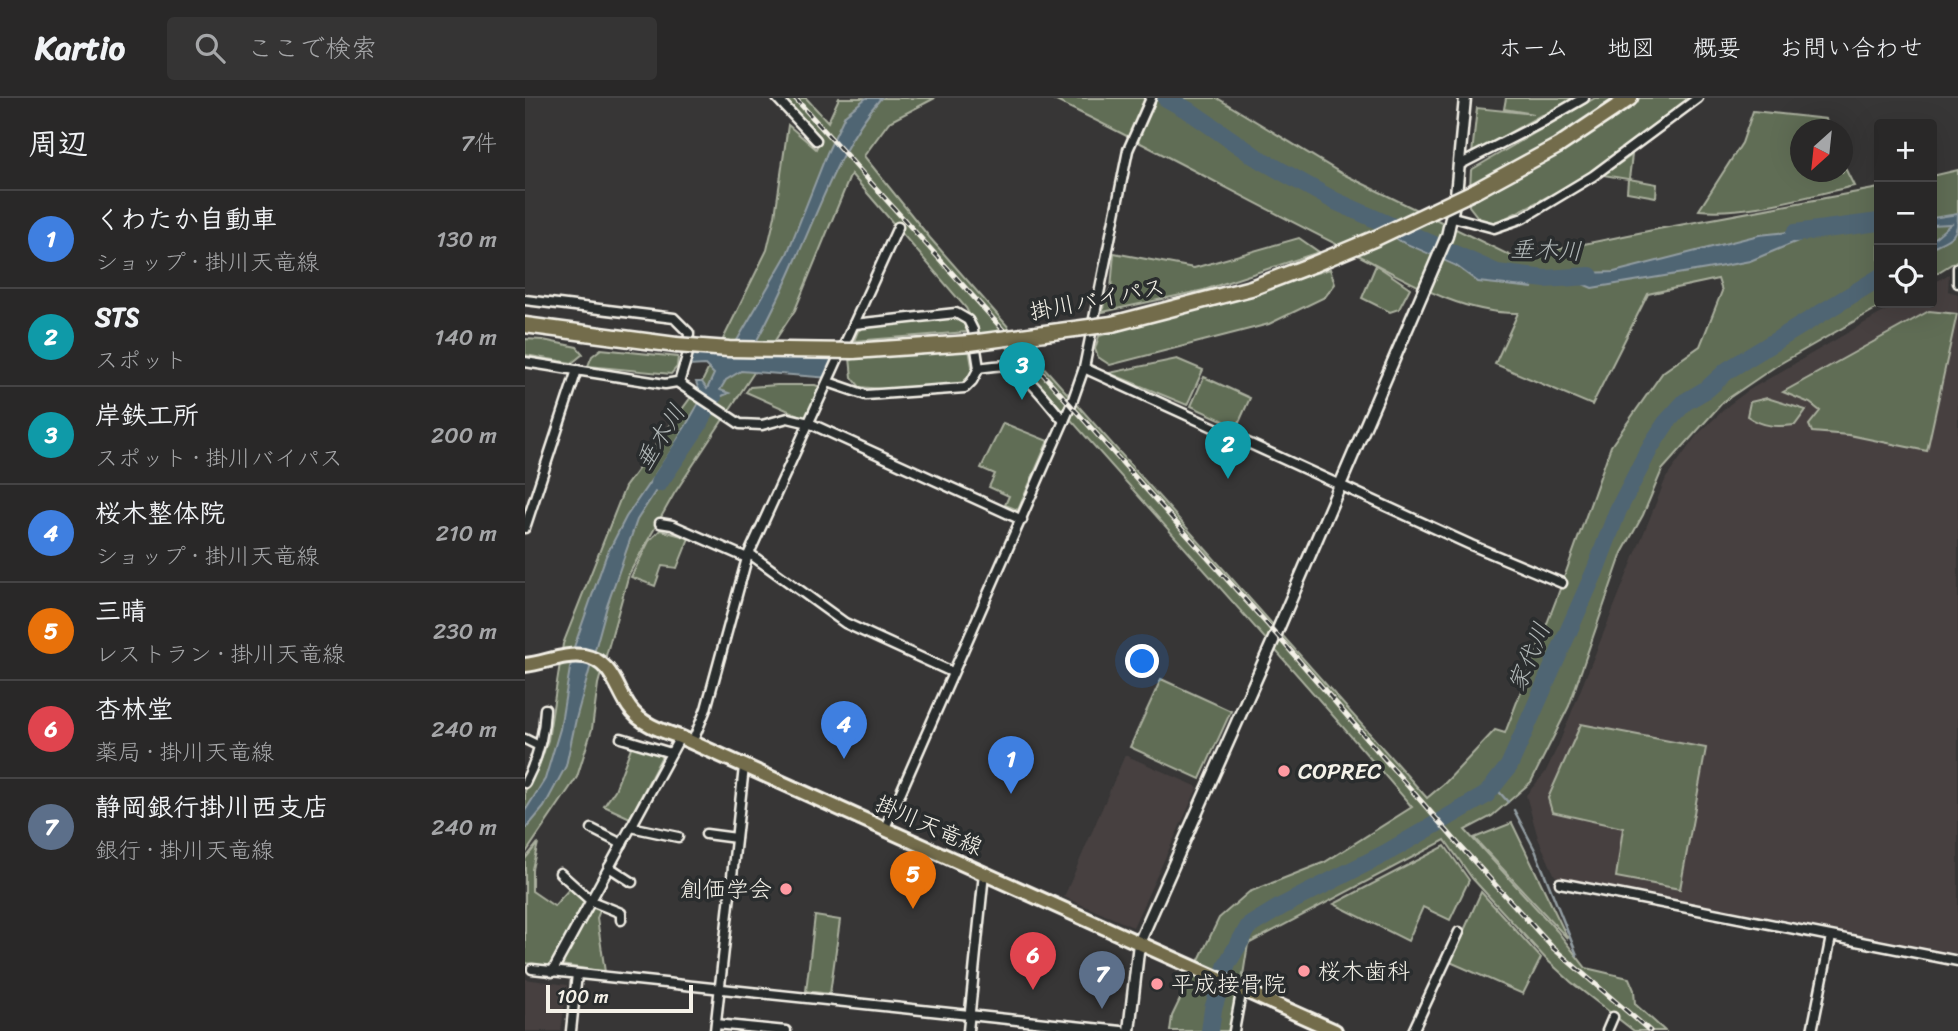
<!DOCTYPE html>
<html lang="ja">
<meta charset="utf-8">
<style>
:root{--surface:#292828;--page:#353434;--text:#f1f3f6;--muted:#a5a6a8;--line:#454445;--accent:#ff9aa2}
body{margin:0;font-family:Sriracha,"Klee One",sans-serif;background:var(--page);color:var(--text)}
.controls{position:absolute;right:21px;top:21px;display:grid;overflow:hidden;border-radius:7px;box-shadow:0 7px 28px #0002}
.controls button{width:63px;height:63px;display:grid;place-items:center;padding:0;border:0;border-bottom:2px solid var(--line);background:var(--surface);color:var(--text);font:35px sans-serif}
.compass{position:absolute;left:1265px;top:21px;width:63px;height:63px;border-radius:50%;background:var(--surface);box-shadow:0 7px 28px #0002;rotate:207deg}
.scale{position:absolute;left:21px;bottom:18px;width:147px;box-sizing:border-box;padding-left:7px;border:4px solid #f4f1e8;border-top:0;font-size:19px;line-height:24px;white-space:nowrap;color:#f4f1e8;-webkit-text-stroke:5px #2a2d2e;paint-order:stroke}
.you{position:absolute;left:618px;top:564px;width:24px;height:24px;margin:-18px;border:5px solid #fff;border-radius:50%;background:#1a73e8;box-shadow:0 0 0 10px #1a73e833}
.badge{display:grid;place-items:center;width:46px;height:46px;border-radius:50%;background:var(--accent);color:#fff;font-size:23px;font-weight:700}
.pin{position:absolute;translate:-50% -58px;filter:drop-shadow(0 2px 4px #0008)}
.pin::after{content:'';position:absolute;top:37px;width:24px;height:21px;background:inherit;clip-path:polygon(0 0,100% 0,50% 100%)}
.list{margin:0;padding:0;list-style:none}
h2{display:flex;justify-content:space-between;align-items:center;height:91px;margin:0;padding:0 28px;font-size:30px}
h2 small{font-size:23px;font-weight:400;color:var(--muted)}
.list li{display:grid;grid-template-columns:46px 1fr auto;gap:21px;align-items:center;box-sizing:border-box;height:98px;padding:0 28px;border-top:2px solid var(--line)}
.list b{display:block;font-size:26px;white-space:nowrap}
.list p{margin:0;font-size:23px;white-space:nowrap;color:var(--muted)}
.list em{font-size:23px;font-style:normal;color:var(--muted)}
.icon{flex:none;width:38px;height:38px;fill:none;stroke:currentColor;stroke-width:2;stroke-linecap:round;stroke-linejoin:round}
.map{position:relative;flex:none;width:1433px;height:933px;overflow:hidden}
header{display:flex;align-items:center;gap:42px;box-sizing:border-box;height:98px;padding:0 35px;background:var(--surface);border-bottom:2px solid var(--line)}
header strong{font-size:33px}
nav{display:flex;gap:38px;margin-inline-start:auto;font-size:24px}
.search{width:490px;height:63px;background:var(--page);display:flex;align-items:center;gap:18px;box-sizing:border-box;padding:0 24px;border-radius:7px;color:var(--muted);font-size:26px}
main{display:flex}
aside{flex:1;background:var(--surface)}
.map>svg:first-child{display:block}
.built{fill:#474040}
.green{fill:#616d55;stroke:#aaaf9e;stroke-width:2}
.water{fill:#506573;stroke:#929da2;stroke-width:2}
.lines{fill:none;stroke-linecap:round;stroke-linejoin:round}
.stream{stroke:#929da2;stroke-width:2.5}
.river{stroke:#506573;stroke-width:18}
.minor-casing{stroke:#f4f1e8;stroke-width:13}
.tertiary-casing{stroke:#f4f1e8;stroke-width:15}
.primary-casing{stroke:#f4f1e8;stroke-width:18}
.trunk-casing{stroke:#f4f1e8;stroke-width:19}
.minor{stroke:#2a2d2e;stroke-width:8}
.tertiary{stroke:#2a2d2e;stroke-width:10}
.primary{stroke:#736c4b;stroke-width:12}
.trunk{stroke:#736c4b;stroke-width:14}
.rail-casing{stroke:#f4f1e8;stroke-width:5}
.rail{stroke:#2a2d2e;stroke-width:2.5;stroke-dasharray:8;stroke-linecap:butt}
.trunk-bridge-casing{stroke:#f4f1e8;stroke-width:19;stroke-linecap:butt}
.trunk-bridge{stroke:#736c4b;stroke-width:14}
.poi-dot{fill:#ff9aa2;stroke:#2a2d2e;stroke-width:2.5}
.labels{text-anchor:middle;stroke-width:7;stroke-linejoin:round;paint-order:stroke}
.street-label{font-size:23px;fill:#f4f1e8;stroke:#2a2d2e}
.poi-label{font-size:23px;fill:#f4f1e8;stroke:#2a2d2e;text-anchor:start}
.water-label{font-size:24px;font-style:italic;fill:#b2b9b9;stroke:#2a2d2e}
</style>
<header>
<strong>Kartio</strong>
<div class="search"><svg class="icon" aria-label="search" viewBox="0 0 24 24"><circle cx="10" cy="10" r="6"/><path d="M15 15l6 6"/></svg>ここで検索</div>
<nav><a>ホーム</a><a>地図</a><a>概要</a><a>お問い合わせ</a></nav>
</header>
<main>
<aside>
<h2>周辺<small>7件</small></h2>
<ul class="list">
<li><span class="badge" style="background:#3f7fe0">1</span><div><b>くわたか自動車</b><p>ショップ · 掛川天竜線</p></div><em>130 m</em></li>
<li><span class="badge" style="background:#0f9aa8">2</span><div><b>STS</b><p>スポット</p></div><em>140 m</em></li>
<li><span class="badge" style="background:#0f9aa8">3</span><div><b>岸鉄工所</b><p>スポット · 掛川バイパス</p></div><em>200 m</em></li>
<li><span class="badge" style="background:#3f7fe0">4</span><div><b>桜木整体院</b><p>ショップ · 掛川天竜線</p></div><em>210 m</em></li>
<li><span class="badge" style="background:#e8710a">5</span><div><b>三晴</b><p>レストラン · 掛川天竜線</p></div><em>230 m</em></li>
<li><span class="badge" style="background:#e0444e">6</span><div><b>杏林堂</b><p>薬局 · 掛川天竜線</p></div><em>240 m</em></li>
<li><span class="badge" style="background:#5c6f8a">7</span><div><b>静岡銀行掛川西支店</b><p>銀行 · 掛川天竜線</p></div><em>240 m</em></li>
</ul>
</aside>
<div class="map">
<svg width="1433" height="933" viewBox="0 0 1433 933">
<rect width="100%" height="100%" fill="#373636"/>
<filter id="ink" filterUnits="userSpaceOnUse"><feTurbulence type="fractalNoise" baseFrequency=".0143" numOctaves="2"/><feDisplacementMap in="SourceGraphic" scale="14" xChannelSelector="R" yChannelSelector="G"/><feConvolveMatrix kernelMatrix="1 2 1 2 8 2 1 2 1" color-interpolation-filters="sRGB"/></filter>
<g filter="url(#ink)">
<!-- built -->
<g class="built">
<path d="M1424,176l-1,17 10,3v660l-403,-78 -17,-38 -12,-43 19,-22 13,-27 108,-268 31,-43 33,-31 19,-14 150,-87h33v-19z"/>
<path d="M600,657l73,32 -65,140 -69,-30z"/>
<path d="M0,881l42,6 -6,46h-36z"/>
</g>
<!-- green -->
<g class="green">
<path d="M259,0h22l22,24 11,-24h96l-46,24 -25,34 66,82 87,99 410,461 19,-16 49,-52 10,3 51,-133 55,-154 52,-74 37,-26 22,-55 -4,-12 -70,15 -56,111 -97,-41 23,-51c-60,1 -116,-36 -168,-62 -101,-50 -199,-105 -300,-153h167l124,75 174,85 143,-29 221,-41v115h7l-110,63 -53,36 -61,68 -19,45 -21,38 -53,153 -38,76 -39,34 -27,14 92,101 29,37 43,10 5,12 1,14 30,27h-31l-63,-49 -25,-23 -74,-81 -27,-38 -197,104 -14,87h-64l2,-15 47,-98 30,-26 76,-30 87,-55c-135,-158 -275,-311 -412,-468l-21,-5 -13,-26 -115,-134 -56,136 -121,184 -45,80 -31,110 -6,45 -15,48 -52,77v-63l14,-25 9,-26 15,-96 62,-157 77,-105 65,-132 8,-34 13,-91 28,24 5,-10z"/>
<path d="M981,0h65l-1,3 -23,15 -6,-1 -69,39 5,-46 57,6 -30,-5z"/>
<path d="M1070,0h97l-116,84 -74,38 -6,3 -16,-3 -11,-14 2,-36z"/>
<path d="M1228,13l73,8 2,10 -27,1v42h42v-8l11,22c-47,10 -108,29 -155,24l43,-67z"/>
<path d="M1107,57l-3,24 28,5 -1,13 -29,-5 1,-13 -25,-4z"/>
<path d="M1433,72v90l-26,16v-100z"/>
<path d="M774,140l20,14 -115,38 -101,22 1,-14 7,-9 3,-36 80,15z"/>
<path d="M851,167l34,23 -11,21 -9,3 -28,-14z"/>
<path d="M805,171l5,15 -10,13 -56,27 -159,41 -12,-8 -3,-8 4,-13z"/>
<path d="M1404,213l28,3 -30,137 -78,-16 -37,-3 -3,-7 11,-14 -10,-8 -27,-11z"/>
<path d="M427,220c10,1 14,5 15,14l-113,9 4,-10 12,-7z"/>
<path d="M0,241l18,1 34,7 6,7 -11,9 -47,-8z"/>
<path d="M76,251l77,8 -1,10 -6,7 -83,-8 4,-10z"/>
<path d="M444,251l4,23 -9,11 -83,6 -21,-2 -8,-10 -2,-19z"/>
<path d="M652,261l26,11 -16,35 -78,-32z"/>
<path d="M679,279l46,21 -13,29 -46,-21z"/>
<path d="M252,287h38l6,2 -14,32 -61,-27 4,-5z"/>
<path d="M1242,300l39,12 -11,15c-19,2 -32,2 -48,-9l3,-14z"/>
<path d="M478,325l45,18 -30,69 -13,-5 4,-9 -20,-9 6,-13 -14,-6z"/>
<path d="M135,432l29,8 -12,30 -15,-2 -7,20 -24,-9 18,-36z"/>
<path d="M636,581l70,32 -31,68 -70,-32z"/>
<path d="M1056,626l125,24 -26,141 -64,-12 7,-49 -71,-16 -4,-14z"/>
<path d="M107,647l31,9 -33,64 -26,-12 11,-16z"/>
<path d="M987,725l56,116 -94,-101z"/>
<path d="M13,745l-6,26v22l22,15 17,-19 15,12 -37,68 -24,-4v-104z"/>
<path d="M920,748l24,34 -19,40 -27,-13 -15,34 -74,-37z"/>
<path d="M956,794l60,66 -18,36 -73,-32z"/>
<path d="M69,808l7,2 -4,10 8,54 -44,-7z"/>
<path d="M290,818l25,4 -10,74 -24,-3z"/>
</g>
<!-- water -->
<g class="water">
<path d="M341,0h15c-39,44 -59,104 -83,157 -15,35 -32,69 -50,102h91l-9,21 -89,-7 -15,9 -6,10 9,3 -14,6 -78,121 -30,86 -31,113 -10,47 -22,41 -19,23v-19l20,-32 15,-50 13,-79 33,-94 20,-39 45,-66 31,-53 -6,-16h6l5,7 7,-15 -9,-9 -16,1 -1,-13 40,3 59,-102 40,-101 18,-38z"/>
<path d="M1433,116c0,23 -6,24 -26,33v-7l19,-16 -19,1v-7z"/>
<path d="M850,125l116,51 42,14 -55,-6 -23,-17 -55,-24z"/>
<path d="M1294,131l-14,9 -55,23 -43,8 -115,19 -26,-11 18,-4 30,-1 145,-37z"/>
</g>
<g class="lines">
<!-- stream -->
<g class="stream">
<path d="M969,688l14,16"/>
<path d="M989,712l21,40 42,105"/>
</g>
<!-- river -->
<g class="river">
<path d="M641,0l25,14 65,45 79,44 162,72 48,6 45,-3"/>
<path d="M1270,135l84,-11"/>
<path d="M134,385l40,-59 14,-27"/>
<path d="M685,933l3,-22 14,-45 22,-38 33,-20 104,-53 100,-58 23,-29 86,-195 23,-61 33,-64 15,-23 19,-21 22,-13 21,-19 151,-92"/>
</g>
<!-- minor casing -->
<g class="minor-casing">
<g id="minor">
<path d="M252,0l39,42"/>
<path d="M934,67l80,-41 45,-26"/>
<path d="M928,119l41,11 29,-10 70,-42 105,-78"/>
<path d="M1433,170v15"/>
<path d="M0,202l149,18 15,15 -1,20 -9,30"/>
<path d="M0,264l140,22 12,-2 63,42 22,1 26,-7 21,5 213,97"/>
<path d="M454,270c8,-1 20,-4 28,-2 20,6 43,40 57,55"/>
<path d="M559,270l387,177 91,38"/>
<path d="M303,284l38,13 99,-7 7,-7 7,-13 -6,-38 -5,-10 -12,-7 -102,11"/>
<path d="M135,425l12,2 75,33"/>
<path d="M0,430l52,-158"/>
<path d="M225,456l95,69 107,49"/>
<path d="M96,640l50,15"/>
<path d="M0,641l14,7"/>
<path d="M167,645l14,-34 41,-151 151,-331"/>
<path d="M0,685c12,-23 19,-48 20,-74"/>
<path d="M106,729l47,10"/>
<path d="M360,730l186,-423 13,-37 44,-218 23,-52"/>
<path d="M67,731l30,15"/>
<path d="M181,736l30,4"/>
<path d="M84,769l23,15"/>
<path d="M35,775l31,28 30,12v7"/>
<path d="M1035,785l398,78"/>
<path d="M7,871l589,62"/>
<path d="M27,874l128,-235"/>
<path d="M191,926l70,7"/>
<path d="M46,933l6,-57"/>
<path d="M190,933l29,-264"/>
<path d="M443,933l16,-158"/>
<path d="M709,933l8,-43"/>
<path d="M888,933l46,-99"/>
<path d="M1082,933l6,-14"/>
<path d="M1287,933l19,-94"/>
</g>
</g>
<!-- tertiary casing -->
<g class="tertiary-casing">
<path id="tertiary" d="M604,933l10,-88 137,-309 171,-398 9,-41 9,-97"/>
</g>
<!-- primary casing -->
<g class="primary-casing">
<path id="primary" d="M0,567c20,-2 39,-12 59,-9 28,5 32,32 45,51 11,17 33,24 51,30l655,294"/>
</g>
<!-- trunk casing -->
<g class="trunk-casing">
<g id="trunk">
<path d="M950,93l83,-45 72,-48"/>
<path d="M587,226l139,-36 63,-24"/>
<path d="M0,227l151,20"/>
<path d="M328,253l117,-8"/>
</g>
</g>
<!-- minor -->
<use href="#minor" class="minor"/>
<!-- tertiary -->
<use href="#tertiary" class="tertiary"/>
<!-- primary -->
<use href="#primary" class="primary"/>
<!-- trunk -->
<use href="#trunk" class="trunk"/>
<!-- rail casing -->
<g class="rail-casing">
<path id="rail" d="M270,0l481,536 184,212 93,102 97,83"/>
</g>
<!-- rail -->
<use href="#rail" class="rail"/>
<!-- trunk-bridge casing -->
<g class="trunk-bridge-casing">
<g id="trunk-bridge">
<path d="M789,166l62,-26 99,-47"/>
<path d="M445,245l142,-19"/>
<path d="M151,247l53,4 124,2"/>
</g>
</g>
<!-- trunk-bridge -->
<use href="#trunk-bridge" class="trunk-bridge"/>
</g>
</g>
<!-- markers -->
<g class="poi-dot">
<circle cx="759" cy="673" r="7"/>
<circle cx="261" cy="791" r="7"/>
<circle cx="779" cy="873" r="7"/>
<circle cx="632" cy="886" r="7"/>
</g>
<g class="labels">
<!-- street labels -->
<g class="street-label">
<text transform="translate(572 201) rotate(-11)" y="8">掛川バイパス</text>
<text transform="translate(404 727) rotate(24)" y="8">掛川天竜線</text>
</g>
<!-- poi labels -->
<g class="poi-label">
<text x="773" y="681">COPREC</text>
<text x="247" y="799" text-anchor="end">創価学会</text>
<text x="793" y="881">桜木歯科</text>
<text x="646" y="894">平成接骨院</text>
</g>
<!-- water labels -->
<g class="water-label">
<text transform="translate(1021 152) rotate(2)" y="8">垂木川</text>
<text transform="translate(135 339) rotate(-58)" y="8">垂木川</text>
<text transform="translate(1004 559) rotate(-67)" y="8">家代川</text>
</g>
</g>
</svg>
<div class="controls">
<button>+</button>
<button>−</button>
<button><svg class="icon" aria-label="locate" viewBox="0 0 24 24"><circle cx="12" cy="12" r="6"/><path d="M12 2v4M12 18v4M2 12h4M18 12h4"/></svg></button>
</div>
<svg class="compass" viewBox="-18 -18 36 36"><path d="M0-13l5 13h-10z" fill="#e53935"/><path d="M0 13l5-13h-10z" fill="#a5a6a8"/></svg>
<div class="scale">100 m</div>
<div class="you"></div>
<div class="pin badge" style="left:486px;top:696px;background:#3f7fe0">1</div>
<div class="pin badge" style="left:703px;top:381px;background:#0f9aa8">2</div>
<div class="pin badge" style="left:497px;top:302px;background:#0f9aa8">3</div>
<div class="pin badge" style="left:319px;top:661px;background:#3f7fe0">4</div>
<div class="pin badge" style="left:388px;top:811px;background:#e8710a">5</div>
<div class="pin badge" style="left:508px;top:892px;background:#e0444e">6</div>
<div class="pin badge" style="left:577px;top:911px;background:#5c6f8a">7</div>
</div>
</main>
